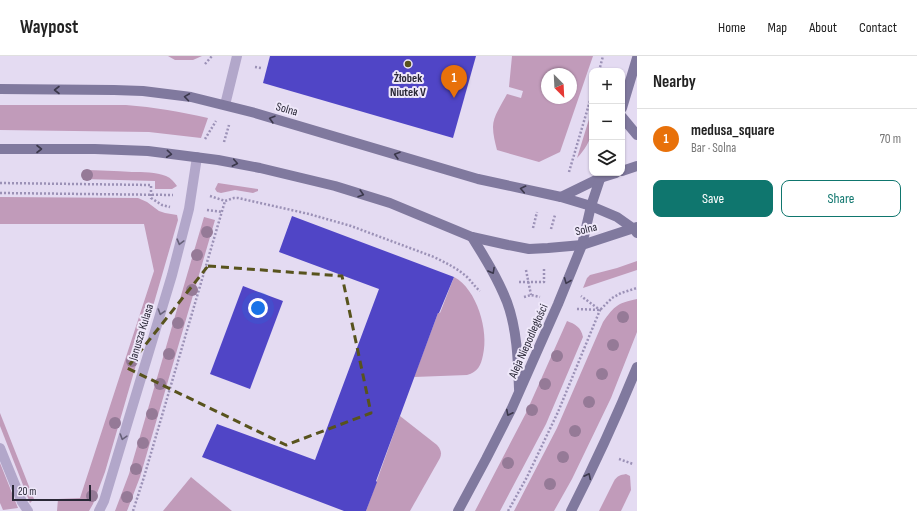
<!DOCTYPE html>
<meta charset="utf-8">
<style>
:root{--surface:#fff;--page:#f2f2f2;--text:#222;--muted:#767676;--line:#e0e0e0;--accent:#0f766e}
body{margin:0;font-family:"Sofia Sans Condensed",sans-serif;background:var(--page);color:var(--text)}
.controls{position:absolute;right:12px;top:12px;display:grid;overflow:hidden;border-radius:8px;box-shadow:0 1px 3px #0004}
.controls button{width:36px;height:36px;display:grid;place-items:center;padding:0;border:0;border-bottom:1px solid var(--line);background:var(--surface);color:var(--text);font:20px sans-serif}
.compass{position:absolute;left:541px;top:12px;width:36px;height:36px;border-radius:50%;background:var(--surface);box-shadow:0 1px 3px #0004;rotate:156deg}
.scale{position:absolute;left:12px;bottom:10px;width:79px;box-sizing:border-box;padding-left:4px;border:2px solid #2a2837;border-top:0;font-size:11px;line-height:14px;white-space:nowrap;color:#2a2837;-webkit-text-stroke:3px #efe8fa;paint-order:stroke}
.you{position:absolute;left:258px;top:252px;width:14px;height:14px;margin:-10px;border:3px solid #fff;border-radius:50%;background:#1a73e8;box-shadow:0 0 0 6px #1a73e833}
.badge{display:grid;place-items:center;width:26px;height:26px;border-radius:50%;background:var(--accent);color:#fff;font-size:13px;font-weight:700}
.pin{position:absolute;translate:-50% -33px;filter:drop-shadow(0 1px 2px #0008)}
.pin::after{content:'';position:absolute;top:21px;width:14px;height:12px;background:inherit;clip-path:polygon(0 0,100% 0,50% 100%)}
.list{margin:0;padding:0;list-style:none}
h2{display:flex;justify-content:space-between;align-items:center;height:52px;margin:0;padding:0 16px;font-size:17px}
h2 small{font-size:13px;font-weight:400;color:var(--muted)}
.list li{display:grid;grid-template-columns:26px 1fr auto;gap:12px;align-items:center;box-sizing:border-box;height:60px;padding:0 16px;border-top:1px solid var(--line)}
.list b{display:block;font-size:15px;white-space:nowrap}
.list p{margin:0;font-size:13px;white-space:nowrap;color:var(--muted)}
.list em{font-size:13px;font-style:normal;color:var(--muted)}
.actions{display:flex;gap:8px;padding:12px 16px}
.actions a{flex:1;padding:9px 0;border:1px solid var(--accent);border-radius:8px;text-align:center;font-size:14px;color:var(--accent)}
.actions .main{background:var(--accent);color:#fff}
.icon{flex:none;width:22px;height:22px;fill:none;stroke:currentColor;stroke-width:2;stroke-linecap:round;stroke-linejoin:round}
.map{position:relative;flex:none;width:637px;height:455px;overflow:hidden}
header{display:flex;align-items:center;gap:24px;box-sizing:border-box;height:56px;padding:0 20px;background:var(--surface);border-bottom:1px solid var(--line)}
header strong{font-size:19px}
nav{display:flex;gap:22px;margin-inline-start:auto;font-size:14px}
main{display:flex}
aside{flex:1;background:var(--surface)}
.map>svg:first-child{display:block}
.green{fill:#c19bba;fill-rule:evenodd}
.building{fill:#5045c6}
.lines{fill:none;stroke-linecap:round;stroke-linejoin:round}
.path{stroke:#9b91b6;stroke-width:2.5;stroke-dasharray:2 2;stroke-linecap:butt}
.lane{stroke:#b2a7ca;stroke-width:10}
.street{stroke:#b2a7ca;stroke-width:10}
.secondary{stroke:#80799e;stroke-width:10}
.tree{fill:#957a97}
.oneway{stroke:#3b384c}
.oneway2{stroke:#676179}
.marked{fill:none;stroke:#58531d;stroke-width:3;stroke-dasharray:8 5;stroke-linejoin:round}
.poi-dot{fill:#58531d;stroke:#efe8fa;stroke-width:1.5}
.labels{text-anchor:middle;stroke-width:4;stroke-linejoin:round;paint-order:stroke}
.poi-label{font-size:12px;font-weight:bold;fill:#2a2837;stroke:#efe8fa}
.street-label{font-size:12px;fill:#2a2837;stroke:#efe8fa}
</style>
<header>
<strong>Waypost</strong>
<nav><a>Home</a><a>Map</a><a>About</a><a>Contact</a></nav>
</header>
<main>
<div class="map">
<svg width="637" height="455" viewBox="0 0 637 455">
<rect width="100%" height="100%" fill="#e4dbf2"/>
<!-- green -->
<g class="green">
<path d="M168,0h34l-9,4h-18z"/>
<path d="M512,0h81l-33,96 -21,10 -42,-12c-2,-8 -4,-15 -4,-23 0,-11 9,-23 14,-33l14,4 2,-7 -14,-4zM547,18h24v24h-24z"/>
<path d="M0,49h126c28,2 55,7 82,13l-7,20 -52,-6 -149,-2z"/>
<path d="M592,57c0,6 1,12 0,17 -1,10 -8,21 -15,28l13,-42z"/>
<path d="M83,114c16,0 33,1 49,2 11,0 24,0 34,4 5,2 8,6 11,10l-5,3h-17v-8l-72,-2z"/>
<path d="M218,127l40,6v2l-5,2 -18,-3 -14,3 -4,-1 -2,-3z"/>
<path d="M0,141l138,1 9,4 12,9 6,2 12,2 1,5 -73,252 -12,32 -4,7h-32l1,-12 22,-1 74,-227 -10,-47h-144z"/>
<path d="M204,161l11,3 -75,257 -13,34h-12l14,-37 58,-199z"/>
<path d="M637,205v9l-54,18 4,-10 3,-3 27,-7z"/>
<path d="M454,221c23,12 35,54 29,78 -2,10 -5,17 -16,20l-53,2 24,-64h2z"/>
<path d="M637,243v33l-26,66 -39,81 -18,32h-40l43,-83 46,-106c12,-17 15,-19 34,-23z"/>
<path d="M567,265c8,3 14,6 16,16l-37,87 -46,87h-25l51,-98z"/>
<path d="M0,357l34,86 -4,4 -30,-77z"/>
<path d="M400,360l37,29c4,5 5,8 3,13l-30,53h-44z"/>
<path d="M0,407l18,45 -15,2 -3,-7z"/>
<path d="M626,418l4,2 1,14 -10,21h-22l15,-30c3,-5 6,-6 12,-7z"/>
<path d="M191,421l41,34h-69z"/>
</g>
<!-- building -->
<g class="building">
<path d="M270,0h206l-23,82 -190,-55z"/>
<path d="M292,160l162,61 -15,36h-1l-62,168 1,1 -11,29h-22l-142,-54 15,-33 98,36 64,-171 -100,-37z"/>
<path d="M243,230l40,15 -33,88 -40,-15z"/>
</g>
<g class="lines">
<!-- path -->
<g class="path">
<path d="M205,8l7,-8"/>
<path d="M255,11l6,1"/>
<path d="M599,15l4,-15"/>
<path d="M205,83l11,-18"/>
<path d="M224,86l5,-17"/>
<path d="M569,116l23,-78"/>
<path d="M0,127l151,2v13l11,7 8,2"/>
<path d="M0,137l173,2"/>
<path d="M210,140l15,5 9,-3h4l71,16 42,12 83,31c12,6 23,11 33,20 5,5 8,10 13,14"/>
<path d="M207,154l15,2"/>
<path d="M533,172l4,-16"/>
<path d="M551,173l4,-14"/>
<path d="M526,214l5,25"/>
<path d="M519,226h25v-14"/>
<path d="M524,241l7,-2 9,2"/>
<path d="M577,253l23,1 12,-12 9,-5 16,-5"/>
<path d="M619,403l14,5"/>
<path d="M133,455l11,-34 81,-276"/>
<path d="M508,455l19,-34 31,-65 42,-102 -19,-14"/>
</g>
<!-- lane -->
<path class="lane" d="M0,392l22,54 6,9"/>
<!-- street -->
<g class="street">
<path d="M225,49l12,-49"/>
<path d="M99,455l5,-10 68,-226 17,-66 8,-52"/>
</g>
<!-- secondary -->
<g class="secondary">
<path d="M0,33l114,1 29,1 48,6 64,16 223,66 83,18 30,9 26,11 17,12 3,4"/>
<path d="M622,52l15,-50"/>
<path d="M622,61l15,18"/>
<path d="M0,93h95l53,2 70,9 42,8 75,18 55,17 82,34 36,8 21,4 19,-1 34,-3 55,-18"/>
<path d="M622,115l15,-5"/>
<path d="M561,141l39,-19 16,-5"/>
<path d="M472,181c13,21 26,42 35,65 10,27 11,58 12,87"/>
<path d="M458,455l28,-52 26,-51 46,-104 24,-59 9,-39 11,-33"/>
<path d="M571,455c24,-47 46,-95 66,-144"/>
</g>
</g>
<!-- trees -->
<g class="tree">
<circle cx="87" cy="119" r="6"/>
<circle cx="207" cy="176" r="6"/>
<circle cx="197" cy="199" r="6"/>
<circle cx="192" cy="234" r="6"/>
<circle cx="623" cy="261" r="6"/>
<circle cx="178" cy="267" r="6"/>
<circle cx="613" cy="289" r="6"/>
<circle cx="169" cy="298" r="6"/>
<circle cx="557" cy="300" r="6"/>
<circle cx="132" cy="305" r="6"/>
<circle cx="602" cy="318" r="6"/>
<circle cx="160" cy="328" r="6"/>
<circle cx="545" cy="328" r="6"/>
<circle cx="589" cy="346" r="6"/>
<circle cx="532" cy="354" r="6"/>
<circle cx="152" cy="358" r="6"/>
<circle cx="115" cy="367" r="6"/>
<circle cx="575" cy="375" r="6"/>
<circle cx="143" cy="387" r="6"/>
<circle cx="563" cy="401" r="6"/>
<circle cx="508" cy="407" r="6"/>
<circle cx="136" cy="413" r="6"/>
<circle cx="550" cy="428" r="6"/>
<circle cx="92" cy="440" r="6"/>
<circle cx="127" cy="441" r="6"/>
</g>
<!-- one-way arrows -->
<defs><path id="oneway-chevron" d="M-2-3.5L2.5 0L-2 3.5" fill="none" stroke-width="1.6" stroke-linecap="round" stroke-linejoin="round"/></defs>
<g class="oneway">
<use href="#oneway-chevron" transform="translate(57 34) rotate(-180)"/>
<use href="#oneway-chevron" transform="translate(187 41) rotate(-172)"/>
<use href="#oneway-chevron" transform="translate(272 63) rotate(-164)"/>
<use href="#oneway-chevron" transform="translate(39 93)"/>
<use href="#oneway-chevron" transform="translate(169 98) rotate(6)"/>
<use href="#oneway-chevron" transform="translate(397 99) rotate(-164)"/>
<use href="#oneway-chevron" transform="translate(235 107) rotate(11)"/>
<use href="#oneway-chevron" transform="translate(523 133) rotate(-168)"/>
<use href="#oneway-chevron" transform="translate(361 138) rotate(17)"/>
<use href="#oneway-chevron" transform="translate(492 215) rotate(61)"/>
<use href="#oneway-chevron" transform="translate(567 225) rotate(112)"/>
<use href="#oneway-chevron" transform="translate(509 357) rotate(117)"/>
<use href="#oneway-chevron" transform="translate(588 420) rotate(-64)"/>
</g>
<g class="oneway2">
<use href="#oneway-chevron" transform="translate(180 186) rotate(105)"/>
<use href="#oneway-chevron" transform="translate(161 256) rotate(107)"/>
<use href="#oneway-chevron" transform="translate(123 381) rotate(107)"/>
</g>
<!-- marked area -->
<path class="marked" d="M208,210l134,10 29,137 -85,32 -159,-77z"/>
<!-- markers -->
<circle class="poi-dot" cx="408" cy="8" r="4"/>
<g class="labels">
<!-- poi labels -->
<g class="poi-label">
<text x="408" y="26">Żłobek<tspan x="408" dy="14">Niutek V</tspan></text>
</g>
<!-- street labels -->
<g class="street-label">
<text transform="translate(287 53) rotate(16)" y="4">Solna</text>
<text transform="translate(586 173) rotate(-14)" y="4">Solna</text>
<text transform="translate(141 276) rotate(-73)" y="4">Janusza Kulasa</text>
<text transform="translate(528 285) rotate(-66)" y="4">Aleja Niepodległości</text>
</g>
</g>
</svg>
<div class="controls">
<button>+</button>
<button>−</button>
<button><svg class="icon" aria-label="layers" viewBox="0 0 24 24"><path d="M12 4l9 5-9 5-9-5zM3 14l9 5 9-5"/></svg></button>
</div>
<svg class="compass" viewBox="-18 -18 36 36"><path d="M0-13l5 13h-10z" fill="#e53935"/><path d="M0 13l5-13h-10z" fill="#767676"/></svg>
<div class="scale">20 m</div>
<div class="you"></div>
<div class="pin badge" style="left:454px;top:42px;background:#e8710a">1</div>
</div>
<aside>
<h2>Nearby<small></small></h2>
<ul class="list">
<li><span class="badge" style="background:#e8710a">1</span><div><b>medusa_square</b><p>Bar · Solna</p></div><em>70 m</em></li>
</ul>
<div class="actions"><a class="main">Save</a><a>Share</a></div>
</aside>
</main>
